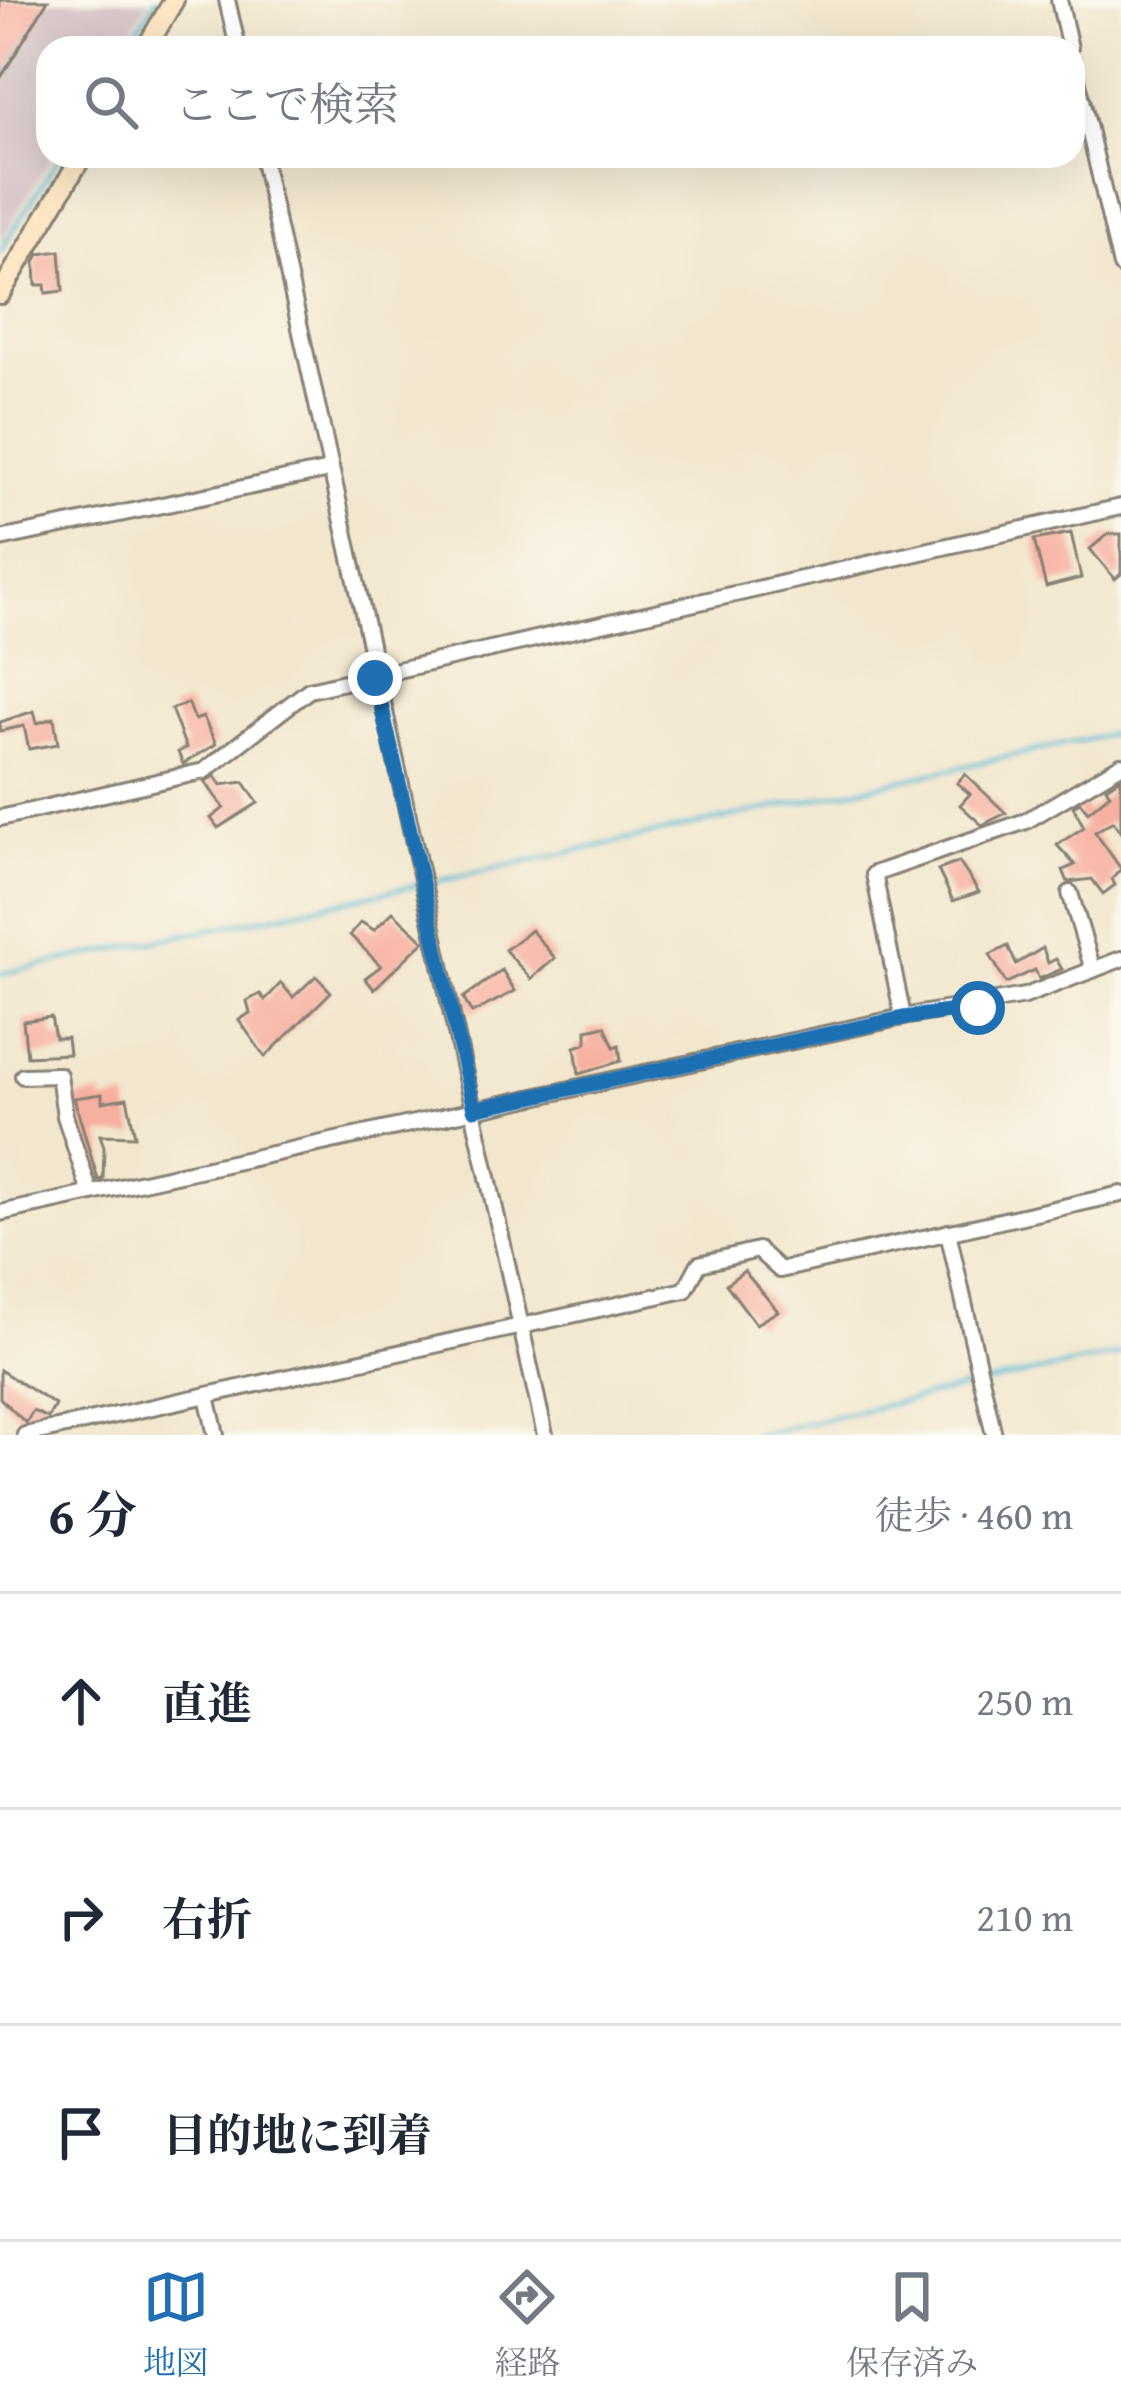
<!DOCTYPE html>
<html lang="ja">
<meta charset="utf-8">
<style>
:root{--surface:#fff;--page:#f2f2f3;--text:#1f2937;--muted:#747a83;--line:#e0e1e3;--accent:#1f6fb2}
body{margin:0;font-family:"Gentium Book Plus","Noto Serif JP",serif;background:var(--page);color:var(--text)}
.stop{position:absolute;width:36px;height:36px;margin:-27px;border:9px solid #1f6fb2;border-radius:50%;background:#fff}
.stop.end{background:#1f6fb2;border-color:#fff;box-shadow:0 3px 12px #0008}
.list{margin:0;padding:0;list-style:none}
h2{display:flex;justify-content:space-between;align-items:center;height:156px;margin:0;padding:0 48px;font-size:51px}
h2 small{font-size:39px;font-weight:400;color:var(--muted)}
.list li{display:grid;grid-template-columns:78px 1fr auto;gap:36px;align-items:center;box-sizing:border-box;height:216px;padding:0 48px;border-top:3px solid var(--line)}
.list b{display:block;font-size:45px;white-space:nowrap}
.list em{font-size:39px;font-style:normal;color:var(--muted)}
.icon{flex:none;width:66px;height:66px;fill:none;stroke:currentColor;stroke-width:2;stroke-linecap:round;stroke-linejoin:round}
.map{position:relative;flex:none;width:1121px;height:1435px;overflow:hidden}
.search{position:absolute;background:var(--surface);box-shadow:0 12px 48px #0002;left:36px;right:36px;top:36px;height:132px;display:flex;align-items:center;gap:30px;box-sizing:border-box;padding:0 42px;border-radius:36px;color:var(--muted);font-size:45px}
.sheet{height:804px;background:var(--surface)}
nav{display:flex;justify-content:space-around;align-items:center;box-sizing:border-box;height:168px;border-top:3px solid var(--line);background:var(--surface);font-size:33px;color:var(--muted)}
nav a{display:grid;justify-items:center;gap:6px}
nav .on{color:var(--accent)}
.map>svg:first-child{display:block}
.industrial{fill:#d2bec2}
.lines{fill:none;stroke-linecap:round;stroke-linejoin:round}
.stream{stroke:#53b8d2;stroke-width:4.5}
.building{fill:#f7af9f}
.minor-casing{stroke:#878174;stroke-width:20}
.secondary-casing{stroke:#878174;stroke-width:24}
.minor{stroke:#fff;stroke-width:14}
.secondary{stroke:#fce6c4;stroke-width:18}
.route{stroke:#1f6fb2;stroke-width:15}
</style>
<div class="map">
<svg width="1121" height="1435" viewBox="0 0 1121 1435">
<rect width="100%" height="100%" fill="#fbf7ec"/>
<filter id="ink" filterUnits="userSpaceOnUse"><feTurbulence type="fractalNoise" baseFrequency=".00833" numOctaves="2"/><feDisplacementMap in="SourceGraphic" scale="24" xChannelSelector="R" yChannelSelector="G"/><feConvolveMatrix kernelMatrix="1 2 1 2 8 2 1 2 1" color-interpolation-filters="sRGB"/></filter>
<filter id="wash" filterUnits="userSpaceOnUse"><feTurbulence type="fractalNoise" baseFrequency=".004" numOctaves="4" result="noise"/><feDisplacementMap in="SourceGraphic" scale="48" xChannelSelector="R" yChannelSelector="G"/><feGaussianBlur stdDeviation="2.7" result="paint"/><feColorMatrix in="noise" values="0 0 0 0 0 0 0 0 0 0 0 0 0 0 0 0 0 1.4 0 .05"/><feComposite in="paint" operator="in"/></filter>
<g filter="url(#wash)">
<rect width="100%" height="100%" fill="#f2e6cc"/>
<!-- industrial -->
<path class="industrial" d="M0,0h150l-30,48h-72v108h5l-53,86z"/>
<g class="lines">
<!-- stream -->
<g class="stream">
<path d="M126,48l30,-48"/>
<path d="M0,252l60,-96"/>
<path d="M429,883l692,-151"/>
<path d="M0,974l418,-89"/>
<path d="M987,1383l134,-29"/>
<path d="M753,1435l223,-50"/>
</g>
</g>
<g id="blocks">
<!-- building -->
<g class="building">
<path d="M0,0h48l-48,79z"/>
<path d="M60,251l3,40 -17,2 -1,-8h-9l-1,-23 4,-8z"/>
<path d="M1071,533l10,45 -35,9 -12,-47z"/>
<path d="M1108,534h13v40l-6,5 -25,-30z"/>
<path d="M188,703l7,17 8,-3 13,27 -33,20 -5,-12 8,-4 -15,-39z"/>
<path d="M34,711l3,12 17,-5 4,26 -29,5 -5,-23 -24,5v-9z"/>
<path d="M965,774l41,39 -24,12 -22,-20 10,-11 -13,-11z"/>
<path d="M215,776l6,9 23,-3 14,21 -40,25 -7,-10 13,-10 -19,-26z"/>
<path d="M1121,778v55l-8,-12 -18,11 26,37 -9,10 3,6 -12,9 -11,-15 -24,3 -5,-12 12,-5 -18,-20 27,-18 -11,-21 7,-4 8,10 22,-18 -4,-7z"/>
<path d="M959,862l20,30 -26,9 -15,-31z"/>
<path d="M393,912l31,29 -50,48 -9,-11 16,-12 -31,-31 11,-13 13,8z"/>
<path d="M531,930l24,28 -24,21 -26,-29z"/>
<path d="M1008,946l8,18 27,-16 5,15 8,-4 6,10 -23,10 -4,-9 -29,13 -16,-28z"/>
<path d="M502,970l13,21 -43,22 -9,-15z"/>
<path d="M316,976l15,16 -66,65 -26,-37 11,-7 -3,-12 13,-7 5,6 16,-17 12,14z"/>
<path d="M51,1017l4,21h12l2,16 -42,2 -4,-35z"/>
<path d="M605,1026l9,21 5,-2 2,16 -42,13 -4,-27 12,-4v-13z"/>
<path d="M102,1094v8l25,-4 8,38 -35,-1 4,12 -1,32 -5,1 -24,-82z"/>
<path d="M744,1271l34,40 -22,13 -30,-40z"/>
<path d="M0,1370l55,35 -7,13 -15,-7 -7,12 -26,-25z"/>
</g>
</g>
</g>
<g filter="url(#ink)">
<use href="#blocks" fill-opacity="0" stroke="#878174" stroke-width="3"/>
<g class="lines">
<!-- minor casing -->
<g class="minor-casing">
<g id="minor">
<path d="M227,0l11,48"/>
<path d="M1059,0l11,48"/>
<path d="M1073,61l48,205"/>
<path d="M262,156l283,1279"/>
<path d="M0,539l329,-69"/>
<path d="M0,818l204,-47 105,-81 812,-183"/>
<path d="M1070,893l23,77"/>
<path d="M903,1017l-29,-143 152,-53 95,-56"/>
<path d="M23,1076l36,-1 6,41 25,77"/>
<path d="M0,1213l903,-196 122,-21 96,-37"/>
<path d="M948,1232l46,203"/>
<path d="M207,1396l9,39"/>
<path d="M25,1435l660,-145 14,-26 59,-14 22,20 341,-76"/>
</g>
</g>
<!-- secondary casing -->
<g class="secondary-casing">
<g id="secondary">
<path d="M146,48l28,-48"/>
<path d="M0,294l82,-138"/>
</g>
</g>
<!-- minor -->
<use href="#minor" class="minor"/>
<!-- secondary -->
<use href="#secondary" class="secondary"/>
</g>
</g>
<g class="lines" filter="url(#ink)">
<!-- route -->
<path class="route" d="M375,678l99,431 429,-91 75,-10"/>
</g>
</svg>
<div class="stop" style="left:978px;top:1008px"></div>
<div class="stop end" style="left:375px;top:678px"></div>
<div class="search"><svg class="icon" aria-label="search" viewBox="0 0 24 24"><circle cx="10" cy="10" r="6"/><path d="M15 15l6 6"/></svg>ここで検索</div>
</div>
<section class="sheet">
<h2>6 分<small>徒歩 · 460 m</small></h2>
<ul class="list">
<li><svg class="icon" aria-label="ahead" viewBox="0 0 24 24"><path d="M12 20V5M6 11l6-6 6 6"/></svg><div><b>直進</b></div><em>250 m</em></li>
<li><svg class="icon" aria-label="right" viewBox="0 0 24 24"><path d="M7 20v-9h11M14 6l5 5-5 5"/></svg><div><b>右折</b></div><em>210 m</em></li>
<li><svg class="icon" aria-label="arrive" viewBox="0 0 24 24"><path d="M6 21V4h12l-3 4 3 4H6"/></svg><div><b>目的地に到着</b></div></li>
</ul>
</section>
<nav>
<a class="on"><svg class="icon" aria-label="map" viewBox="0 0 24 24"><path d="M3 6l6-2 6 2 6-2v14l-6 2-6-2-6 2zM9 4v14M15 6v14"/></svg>地図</a>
<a><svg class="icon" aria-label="directions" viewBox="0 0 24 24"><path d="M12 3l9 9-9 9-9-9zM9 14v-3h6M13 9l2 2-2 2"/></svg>経路</a>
<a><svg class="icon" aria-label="saved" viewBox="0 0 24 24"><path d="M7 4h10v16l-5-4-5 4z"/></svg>保存済み</a>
</nav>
